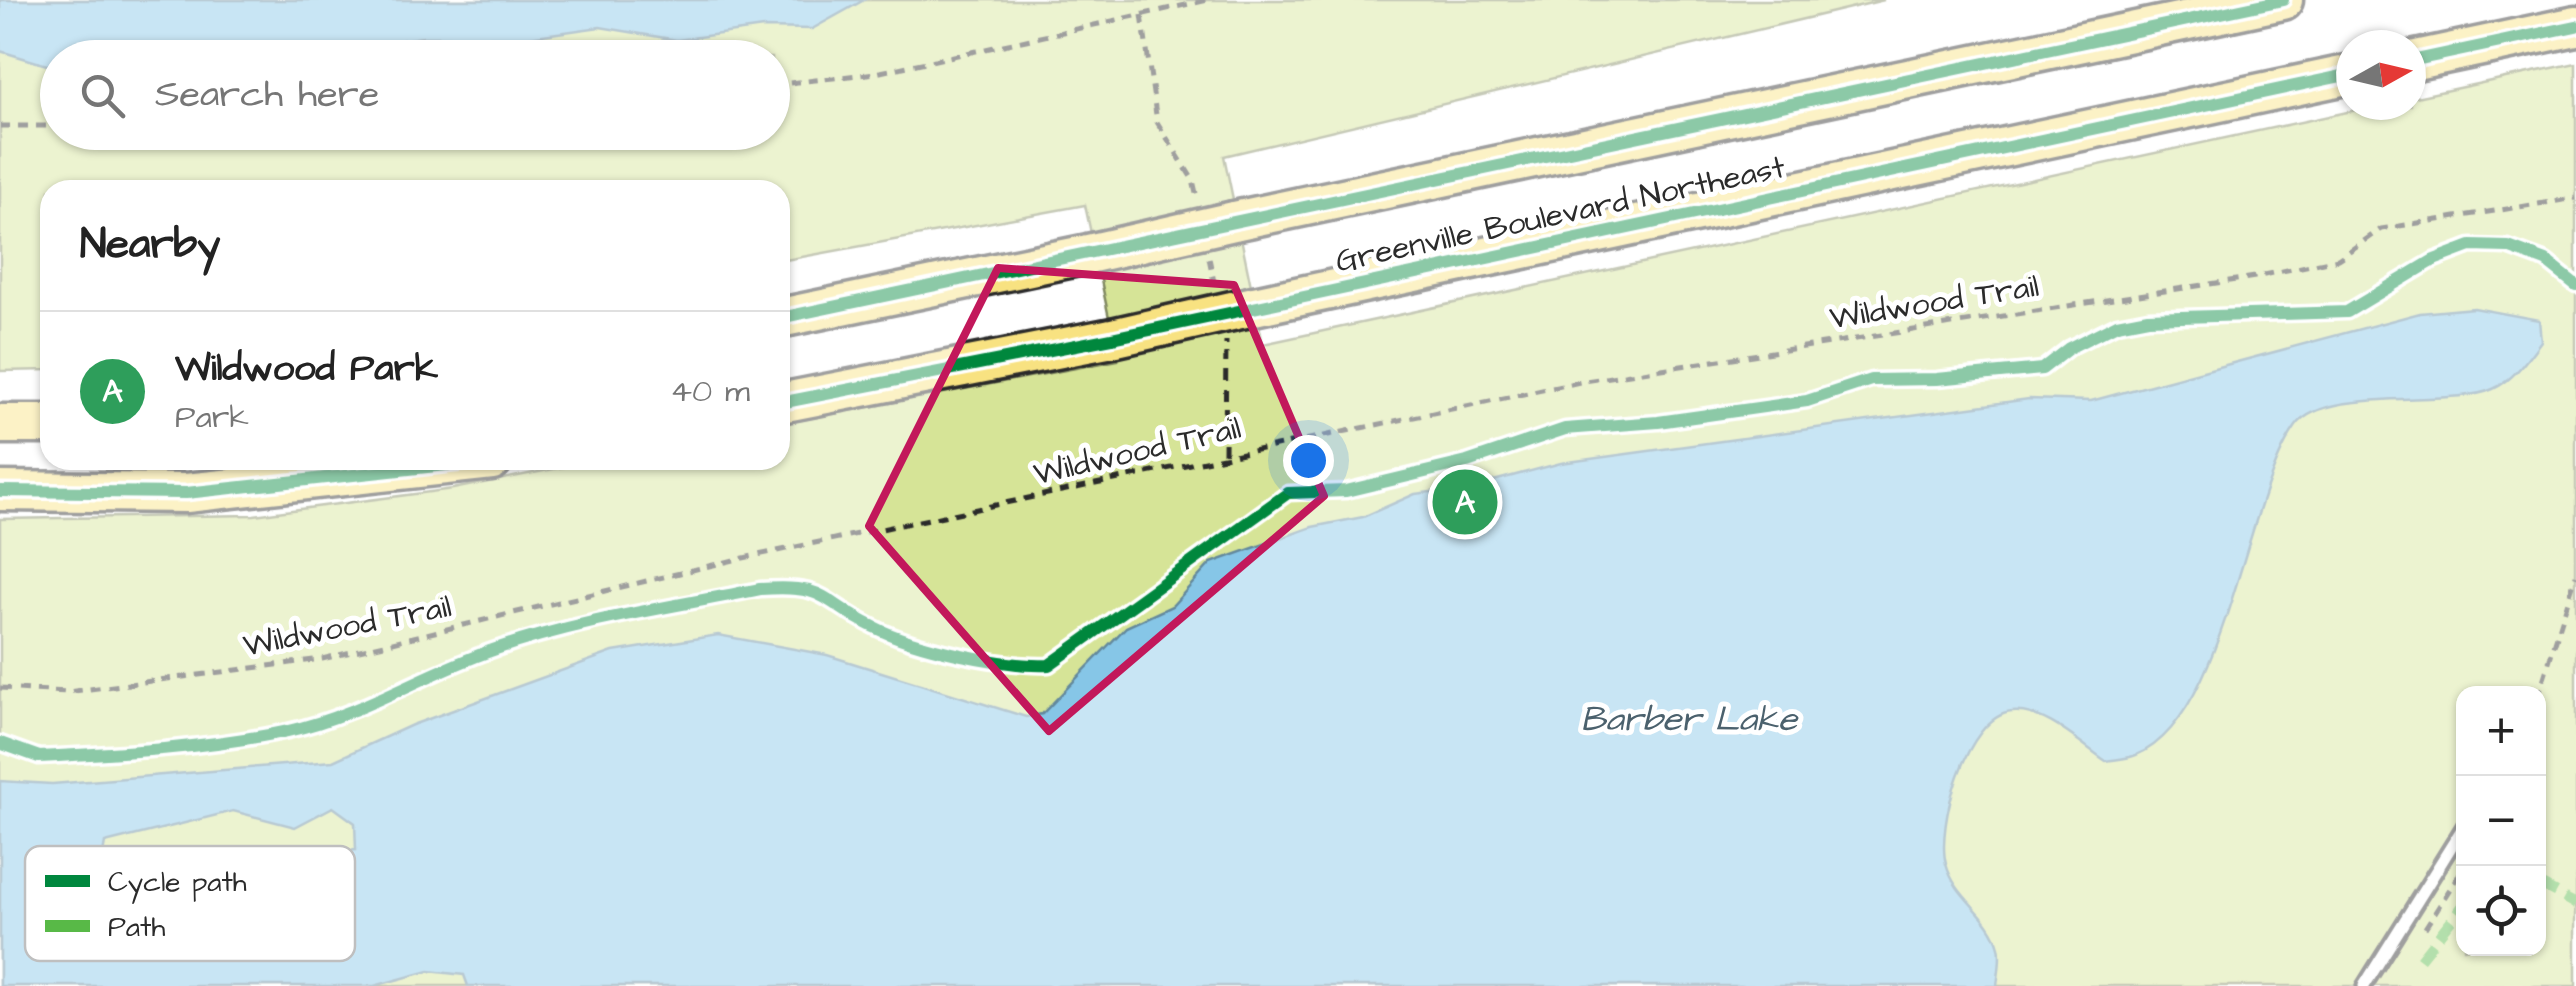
<!DOCTYPE html>
<meta charset="utf-8">
<style>
:root{--surface:#fff;--page:#f6f6f6;--text:#222;--muted:#767676;--line:#e0e0e0;--accent:#d93025}
body{margin:0;font-family:"Architects Daughter",sans-serif;background:var(--page);color:var(--text)}
.controls{position:absolute;right:30px;bottom:30px;display:grid;overflow:hidden;border-radius:20px;box-shadow:0 2px 8px #0004}
.controls button{width:90px;height:90px;display:grid;place-items:center;padding:0;border:0;border-bottom:2px solid var(--line);background:var(--surface);color:var(--text);font:50px sans-serif}
.compass{position:absolute;left:2336px;top:30px;width:90px;height:90px;border-radius:50%;background:var(--surface);box-shadow:0 2px 8px #0004;rotate:82deg}
.you{position:absolute;left:1308px;top:460px;width:35px;height:35px;margin:-25px;border:8px solid #fff;border-radius:50%;background:#1a73e8;box-shadow:0 0 0 15px #1a73e833}
.badge{display:grid;place-items:center;width:65px;height:65px;border-radius:50%;background:var(--accent);color:#fff;font-size:32px;font-weight:700}
.pin{position:absolute;translate:-50% -50%;border:5px solid #fff;box-shadow:0 2px 10px #0006}
.list{margin:0;padding:0;list-style:none}
h2{display:flex;justify-content:space-between;align-items:center;height:130px;margin:0;padding:0 40px;font-size:42px}
h2 small{font-size:32px;font-weight:400;color:var(--muted)}
.list li{display:grid;grid-template-columns:65px 1fr auto;gap:30px;align-items:center;box-sizing:border-box;height:160px;padding:0 40px;border-top:2px solid var(--line)}
.list b{display:block;font-size:38px;white-space:nowrap}
.list p{margin:0;font-size:32px;white-space:nowrap;color:var(--muted)}
.list em{font-size:32px;font-style:normal;color:var(--muted)}
.icon{flex:none;width:55px;height:55px;fill:none;stroke:currentColor;stroke-width:2;stroke-linecap:round;stroke-linejoin:round}
.map{position:relative;flex:none;width:2576px;height:986px;overflow:hidden}
.search{position:absolute;background:var(--surface);box-shadow:0 2px 8px #0004;left:40px;top:40px;width:750px;height:110px;display:flex;align-items:center;gap:25px;box-sizing:border-box;padding:0 35px;border-radius:55px;color:var(--muted);font-size:38px}
.panel{position:absolute;background:var(--surface);box-shadow:0 2px 8px #0004;left:40px;top:180px;width:750px;height:290px;border-radius:30px}
.map>svg:first-child{display:block}
.green{fill:#d6e497;stroke:#808861;stroke-width:2.5;fill-rule:evenodd}
.water{fill:#86c6e7;stroke:#62889c;stroke-width:2.5;fill-rule:evenodd}
.lines{fill:none;stroke-linecap:round;stroke-linejoin:round}
.service-casing{stroke:#2b2b2b;stroke-width:19}
.trunk-casing{stroke:#2b2b2b;stroke-width:45}
.path{stroke:#2b2b2b;stroke-width:5;stroke-dasharray:10 8;stroke-linecap:butt}
.service{stroke:#fff;stroke-width:11}
.trunk{stroke:#f8e281;stroke-width:38}
.trunk-bridge-casing{stroke:#2b2b2b;stroke-width:45;stroke-linecap:butt}
.trunk-bridge{stroke:#f8e281;stroke-width:38}
.quiet{stroke:#58b947;stroke-width:10;stroke-dasharray:20 10;stroke-linecap:butt}
.cycleway-casing{stroke:#fff;stroke-width:19}
.cycleway{stroke:#00873e;stroke-width:12}
.marked{fill:none;stroke:#c2185b;stroke-width:8;stroke-linejoin:round}
.labels{text-anchor:middle;stroke-width:10;stroke-linejoin:round;paint-order:stroke}
.street-label{font-size:32px;fill:#2b2b2b;stroke:#fff}
.water-label{font-size:35px;font-style:italic;fill:#4b616d;stroke:#fff}
.key{fill:#fff;stroke:#bfbfbf;stroke-width:2.5}
.key-label{font-size:28px;fill:#2b2b2b}
</style>
<div class="map">
<svg width="2576" height="986" viewBox="0 0 2576 986">
<rect width="100%" height="100%" fill="#fff"/>
<filter id="ink" filterUnits="userSpaceOnUse"><feTurbulence type="fractalNoise" baseFrequency=".01" numOctaves="2"/><feDisplacementMap in="SourceGraphic" scale="20" xChannelSelector="R" yChannelSelector="G"/><feConvolveMatrix kernelMatrix="1 2 1 2 8 2 1 2 1" color-interpolation-filters="sRGB"/></filter>
<g filter="url(#ink)">
<!-- green -->
<path class="green" d="M0,0h1884l-660,156 39,188 1117,-239h31v-7l165,-35v923h-2576v-467l254,-4 199,-26 146,-29h181v-36l338,-64 -33,-155 -305,56v-71h-730v180l-50,1zM58,58h714v74h-714zM2464,694h74v254h-74z"/>
<!-- water -->
<g class="water">
<path d="M0,0h864l-52,29 -49,-1 -86,12 -77,-13 -71,10h-106l-138,20 -227,1 -1,10 -57,-17z"/>
<path d="M2474,308l65,12 2,21c-13,17 -27,39 -48,48 -41,19 -168,-4 -197,37 -52,72 -70,293 -160,329 -9,4 -20,4 -30,6 -25,-17 -63,-53 -94,-49 -46,4 -76,115 -66,152 10,36 44,49 53,83 3,11 -1,28 -2,39h-1529l-4,-11 -35,-4 -55,15h-374v-205l52,3 281,-23 79,-36 201,-73 105,-17 109,20 199,62 16,-3 84,-87 46,-21 39,-43 101,-36 51,-10 52,-23 56,-7 90,-24 468,-64 62,2 329,-88zM333,807l22,16 1,27 -82,8 -72,48 -103,-30 6,-33 128,-32 62,16z"/>
</g>
<g class="lines">
<!-- service casing -->
<g class="service-casing">
<path id="service" d="M2364,986l100,-160"/>
</g>
<!-- trunk casing -->
<g class="trunk-casing">
<g id="trunk">
<path d="M2411,61l165,-35"/>
<path d="M1234,221l1049,-221"/>
<path d="M1254,306l1097,-232"/>
<path d="M780,318l308,-64"/>
<path d="M780,403l332,-65"/>
<path d="M0,424h50"/>
<path d="M0,491l186,2 306,-33"/>
</g>
</g>
<!-- path -->
<g class="path">
<path d="M1142,15l15,107 36,58 4,18"/>
<path d="M772,85l104,-12 332,-73"/>
<path d="M0,126h58"/>
<path d="M1209,258l5,24"/>
<path d="M1225,453l1,-112"/>
<path d="M0,688l67,4 255,-33 412,-99 851,-179 670,-104 83,-18 43,-30 195,-31"/>
<path d="M2538,697l38,-122"/>
<path d="M2425,928l37,-58"/>
</g>
<!-- service -->
<use href="#service" class="service"/>
<!-- trunk -->
<use href="#trunk" class="trunk"/>
<!-- trunk-bridge casing -->
<g class="trunk-bridge-casing">
<g id="trunk-bridge">
<path d="M1088,254l146,-33"/>
<path d="M1112,338l142,-32"/>
</g>
</g>
<!-- trunk-bridge -->
<use href="#trunk-bridge" class="trunk-bridge"/>
<!-- quiet -->
<g class="quiet">
<path d="M2538,883l38,21"/>
<path d="M2420,959l44,-55"/>
</g>
<!-- cycleway casing -->
<g class="cycleway-casing">
<g id="cycleway">
<path d="M2411,61l165,-35"/>
<path d="M780,318l1503,-318"/>
<path d="M780,403l332,-65 1239,-264"/>
<path d="M0,491l186,2 306,-33"/>
<path d="M0,743l39,14c79,-4 171,-9 249,-26 73,-16 135,-57 205,-81 85,-30 179,-43 267,-61 69,-5 58,11 114,38 40,21 130,40 175,38l239,-172 58,-2 121,-29 98,-33 93,-7 149,-21 64,-21 66,-1 105,-10 27,-21 48,-24 31,-6 199,-6 87,-52 37,-14 37,1 38,14 30,24"/>
</g>
</g>
<!-- cycleway -->
<use href="#cycleway" class="cycleway"/>
</g>
</g>
<!-- marked area -->
<path d="M0 0H2576V986H0ZM998,268l236,17 90,211 -275,235 -180,-205z" fill="#fff" fill-opacity=".55" fill-rule="evenodd"/>
<path class="marked" d="M998,268l236,17 90,211 -275,235 -180,-205z"/>
<g class="labels">
<!-- street labels -->
<g class="street-label">
<text transform="translate(1560 213) rotate(-12)" y="11">Greenville Boulevard Northeast</text>
<text transform="translate(1934 301) rotate(-9)" y="11">Wildwood Trail</text>
<text transform="translate(1137 450) rotate(-13)" y="11">Wildwood Trail</text>
<text transform="translate(347 625) rotate(-11)" y="11">Wildwood Trail</text>
</g>
<!-- water labels -->
<g class="water-label">
<text x="1689" y="730">Barber Lake</text>
</g>
</g>
<!-- legend -->
<rect x="25" y="846" width="330" height="115" rx="15" class="key"/>
<rect x="45" y="875" width="45" height="12" fill="#00873e"/>
<rect x="45" y="920" width="45" height="12" fill="#58b947"/>
<g class="key-label">
<text x="108" y="891">Cycle path</text>
<text x="108" y="936">Path</text>
</g>
</svg>
<div class="controls">
<button>+</button>
<button>−</button>
<button><svg class="icon" aria-label="locate" viewBox="0 0 24 24"><circle cx="12" cy="12" r="6"/><path d="M12 2v4M12 18v4M2 12h4M18 12h4"/></svg></button>
</div>
<svg class="compass" viewBox="-18 -18 36 36"><path d="M0-13l5 13h-10z" fill="#e53935"/><path d="M0 13l5-13h-10z" fill="#767676"/></svg>
<div class="you"></div>
<div class="pin badge" style="left:1465px;top:502px;background:#2e9e5b">A</div>
<div class="search"><svg class="icon" aria-label="search" viewBox="0 0 24 24"><circle cx="10" cy="10" r="6"/><path d="M15 15l6 6"/></svg>Search here</div>
<section class="panel">
<h2>Nearby<small></small></h2>
<ul class="list">
<li><span class="badge" style="background:#2e9e5b">A</span><div><b>Wildwood Park</b><p>Park</p></div><em>40 m</em></li>
</ul>
</section>
</div>
